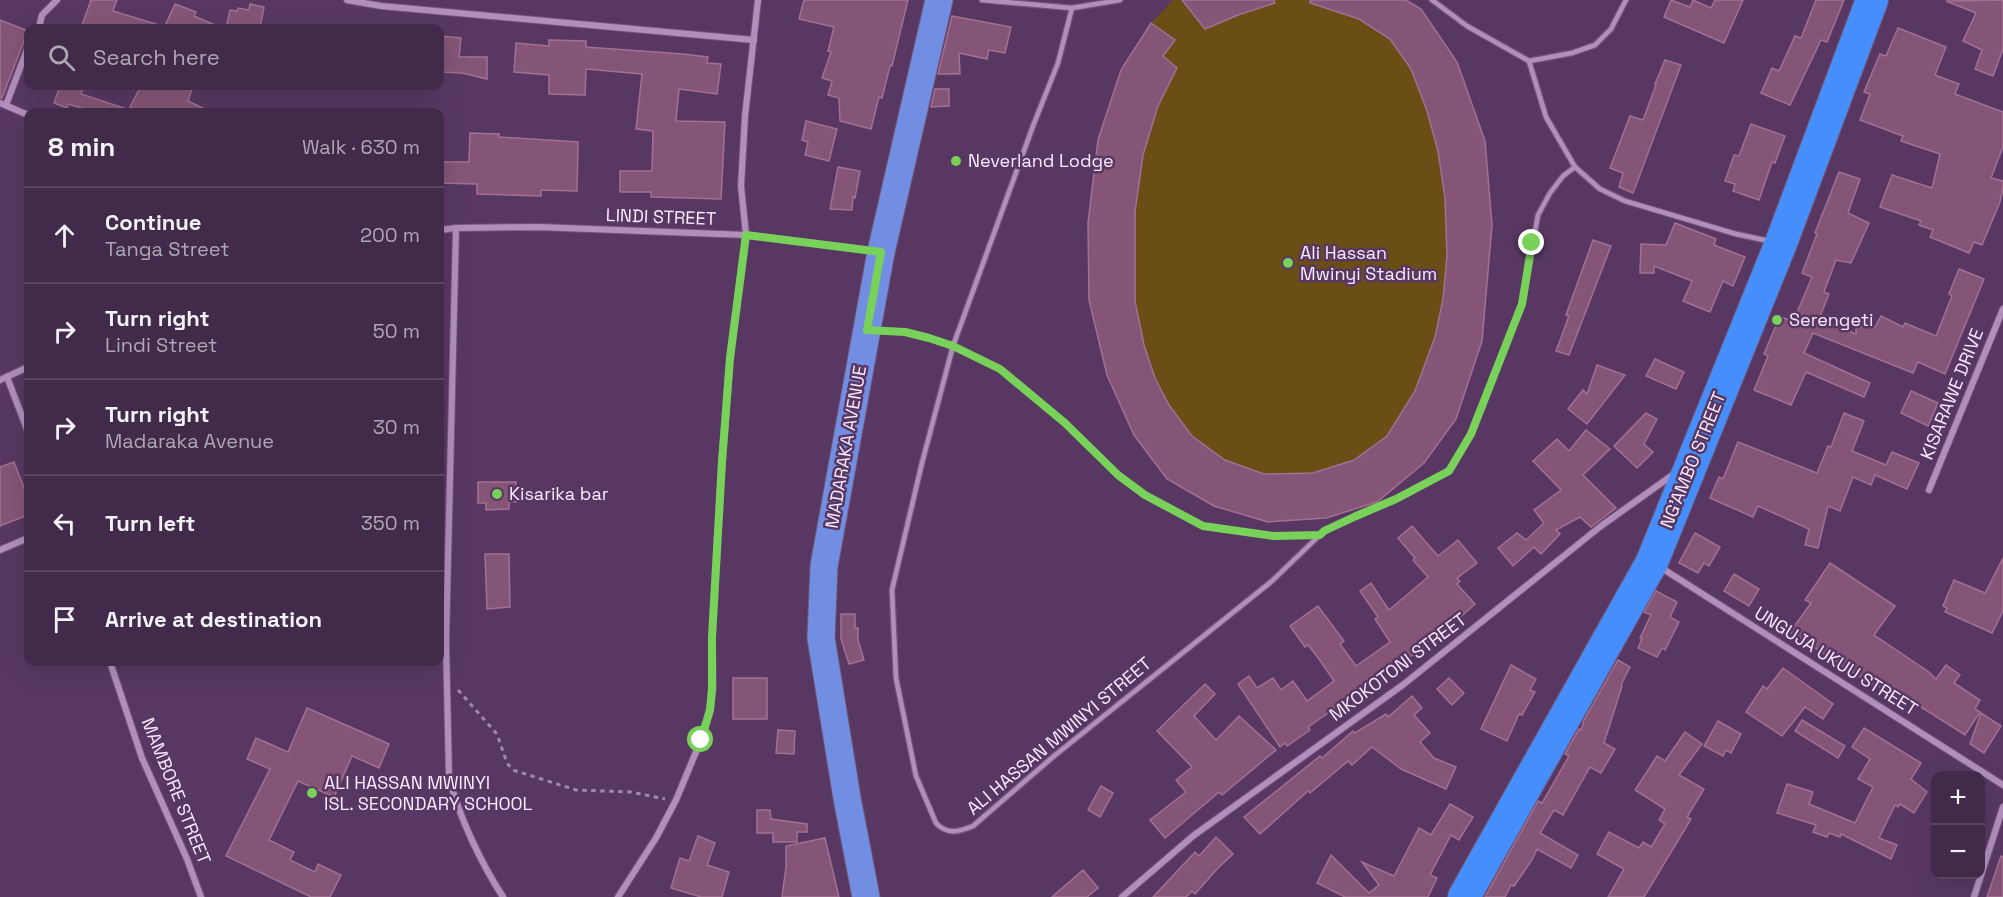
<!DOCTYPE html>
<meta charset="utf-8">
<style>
:root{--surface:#422a4a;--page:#493251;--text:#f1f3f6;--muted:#aea7b5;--line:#5a4662}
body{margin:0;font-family:"Space Grotesk",sans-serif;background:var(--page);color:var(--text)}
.controls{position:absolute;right:18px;bottom:18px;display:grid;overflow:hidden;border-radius:12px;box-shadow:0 6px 24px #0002}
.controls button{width:54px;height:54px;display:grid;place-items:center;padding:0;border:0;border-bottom:2px solid var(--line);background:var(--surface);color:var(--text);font:30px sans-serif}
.stop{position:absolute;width:18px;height:18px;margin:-14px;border:4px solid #78d259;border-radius:50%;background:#fff}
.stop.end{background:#78d259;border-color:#fff;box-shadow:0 2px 6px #0008}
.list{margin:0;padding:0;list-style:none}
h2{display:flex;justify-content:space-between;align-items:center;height:78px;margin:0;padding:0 24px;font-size:26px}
h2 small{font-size:20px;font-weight:400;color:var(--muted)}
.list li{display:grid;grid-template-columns:39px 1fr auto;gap:18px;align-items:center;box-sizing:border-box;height:96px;padding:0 24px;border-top:2px solid var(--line)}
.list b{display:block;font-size:22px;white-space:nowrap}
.list p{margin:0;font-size:20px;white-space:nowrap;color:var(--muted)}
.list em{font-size:20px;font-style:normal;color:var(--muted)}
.icon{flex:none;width:33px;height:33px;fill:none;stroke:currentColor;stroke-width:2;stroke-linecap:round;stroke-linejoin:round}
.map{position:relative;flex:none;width:2003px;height:897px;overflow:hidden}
.search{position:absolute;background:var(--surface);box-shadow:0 6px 24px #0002;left:24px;top:24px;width:420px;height:66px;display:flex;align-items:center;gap:15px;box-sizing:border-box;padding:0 21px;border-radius:12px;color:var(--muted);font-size:22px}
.panel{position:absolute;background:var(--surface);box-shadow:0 6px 24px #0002;left:24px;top:108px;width:420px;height:558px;border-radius:12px}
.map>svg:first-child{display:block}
.green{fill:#6b4d16}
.building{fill:#855577;stroke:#a27092;stroke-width:1.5}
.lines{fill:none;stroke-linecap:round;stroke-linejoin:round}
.lane-casing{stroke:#72577a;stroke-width:7}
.street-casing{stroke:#72577a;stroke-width:8}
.primary-casing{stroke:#72577a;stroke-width:29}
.highway-casing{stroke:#72577a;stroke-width:34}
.path{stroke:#a289a9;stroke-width:3;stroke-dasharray:4.5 4.5;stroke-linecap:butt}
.lane{stroke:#b28ebd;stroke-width:4.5}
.street{stroke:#b28ebd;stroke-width:6}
.primary{stroke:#718ee2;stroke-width:27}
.highway{stroke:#468efb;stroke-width:32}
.route{stroke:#78d259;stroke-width:8}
.poi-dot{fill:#78d259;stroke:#583862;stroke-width:2}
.labels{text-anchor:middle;stroke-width:5;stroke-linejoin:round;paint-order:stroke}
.poi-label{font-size:18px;fill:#faeaff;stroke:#583862;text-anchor:start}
.street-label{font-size:18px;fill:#faeaff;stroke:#583862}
</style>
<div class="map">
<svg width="2003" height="897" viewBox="0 0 2003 897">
<rect width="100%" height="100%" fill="#583862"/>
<!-- green -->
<path class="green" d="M1173,0h233l15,9 36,53 28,79 -29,278 -32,44 -47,39 -51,16 -58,4 -54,-16 -47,-27 -33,-44 -27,-60 -18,-75 -1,-77 10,-83 23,-70 30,-47z"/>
<!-- building -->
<g class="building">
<path d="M91,0h26l-4,11 46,14 -1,3h-77z"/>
<path d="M804,0h104l-16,66h-2l-8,32 -3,-1 -8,32 -31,-8 -1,-23 -11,-3 4,-14 -10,-3 9,-26 -3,-1 6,-24 -35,-8z"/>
<path d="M1182,0h92l1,3 -37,12 -33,14z"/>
<path d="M1310,0h96l15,9 36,53 28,79 7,84 -10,116 -26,78 -32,44 -47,39 -51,16 -58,4 -54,-16 -47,-27 -33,-44 -27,-60 -18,-75 -1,-77 10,-83 23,-70 30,-47 24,17 -12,16 14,12 -19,38 -15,49 -8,57v89l9,44 11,33 14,27 23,31 33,24 39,14 49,-1 41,-13 33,-24 28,-45 20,-54 8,-38 4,-43 -2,-58 -7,-47 -11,-40 -16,-42 -21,-30 -31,-20 -49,-16z"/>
<path d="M1671,0l19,7 3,-7 18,8 4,-8h28l-19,43 -60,-26z"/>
<path d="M1816,0h28l-17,42 -6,-2 -31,65 -29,-12 11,-25 7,3 16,-35 6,2z"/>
<path d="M2003,0v49l-10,27 -18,-7 7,-19 -19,-9 13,-28 -30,-12z"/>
<path d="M175,4l21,8 -2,4 28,12h-58z"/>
<path d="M250,4l14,3 -4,21h-34l4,-18 7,1 1,-3 11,2z"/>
<path d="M952,16l59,11 -6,26 -16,-3 -2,9 -28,-6 1,21h-22z"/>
<path d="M0,20l28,11 -26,67h-2z"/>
<path d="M1898,28l48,19 -11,28 24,9 -4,10 48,18v35l-12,31 12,3v7l-3,14 -18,43 -8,-3 -5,11 -39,-16 3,-7 -14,-5 2,-4 -41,-14 12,-32 40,13 8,-34 -39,-13 2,-5 -43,-16 10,-26 -6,-2 16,-38 6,2z"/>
<path d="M440,36l21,2 -2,19h28v22l-25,-6 -22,-1z"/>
<path d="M549,40l37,1v6l97,7 25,3 -1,6 14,1 -4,30 -38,-5 -3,32 49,1 -4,77 -70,-2v-5h-31v-21h32l1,-40 -17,-2 6,-55 -56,-5 -1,26 -36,-1v-19l-35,-3 2,-29 33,3z"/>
<path d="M1665,60l16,5 -48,128 -14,-6 4,-14 -13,-5 20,-52 13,4 13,-35 -1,-1z"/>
<path d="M60,86h24l-3,8 49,16v2h-35l-27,-8 -1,4 -13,-5z"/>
<path d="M141,86h52l-5,15 23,11h-70l-11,-5z"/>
<path d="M935,89h14v17l-18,1z"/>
<path d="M806,121l31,8 -8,32 -24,-6 3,-13 -6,-2z"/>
<path d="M1751,124l34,12 -10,27 -3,-1 -13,38 -26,-9 2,-7 -10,-3 9,-26 5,1z"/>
<path d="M470,133l29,1v3l79,5 -1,49 -36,-1v6l-64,-2v-10l-37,-1v-21h29z"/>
<path d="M838,167l22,4 -5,27 -2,-1 -1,13 -22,-1z"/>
<path d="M1839,172l21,7 -12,34 21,10 -18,40 -15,-3 -12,32 5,2 -10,25 37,15v-8l19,1 6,-11 22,11 2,-4 31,13 16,-40 -3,-2 10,-25 25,10 -39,95 -27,-12 -5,11 -100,-40 -9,20 66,30 -6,14 -58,-25 -15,33 -37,-15 14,-34 -4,-2 16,-38 13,6 19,-45 -10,-4 15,-39 -2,-1z"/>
<path d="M1675,223l41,16 -2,6 31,12 -12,29 -10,-5 -13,31 -27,-11 9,-20 -38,-15v7h-14l1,-29 25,1z"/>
<path d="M1593,240l18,6 -42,109 -13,-4 13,-35 -3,-1z"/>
<path d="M1655,359l29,13 -8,17 -30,-13z"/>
<path d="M1597,365l28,10 -38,49 -19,-15 15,-19 4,4z"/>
<path d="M1911,391l27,12 -10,23 -27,-13z"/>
<path d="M1646,413l11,6 -13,25 9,8 -16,16 -23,-22z"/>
<path d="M1844,413l20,8 -12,30 34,14 6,-13 27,11 -12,26 -32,-14 -4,10 -18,-8 -13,34 -12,-5 -10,42 -13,-3 4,-16 -51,-23 -5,11 -43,-19 9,-21 4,2 15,-37 79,31 11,-27 3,1z"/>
<path d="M1586,430l24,19 -27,26 33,33 -25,19 -11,-10 -24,13 4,4 -19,20 -7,-7 -21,19 -15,-18 19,-15 9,7 18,-17 -10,-13 27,-20 -28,-29 24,-22 12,12z"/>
<path d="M14,462l14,36v17l-28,11v-59z"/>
<path d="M478,482h38v20h-7v7l-23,1v-7h-8z"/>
<path d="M1412,526l26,30 20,-16 19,23 -20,15 3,3 -3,3 18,20 -18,16 -2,-2 -47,41 -3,-4 -37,26 2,3 -62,43 2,3 -23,16 -2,-3 -5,4 -42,-63 11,-8 8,12 16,-10 8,12 12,-9 14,20 27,-20 -15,-22 -11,-14 -3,2 -15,-21 28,-20 26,35 -4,3 16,22 34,-24 -15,-23 3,-2 -18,-26 11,-8 18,27 39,-33 -15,-17 2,-2 -17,-20z"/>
<path d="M1695,533l25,14 -11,19 -5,-3 -6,10 -19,-10z"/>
<path d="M485,554h24l1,53 -23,2z"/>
<path d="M2003,558v53l-11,22 -47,-21 2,-4 -4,-2 11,-26 31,13z"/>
<path d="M1830,563l65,43 -21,29 55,37 7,7 10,-14 14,10 -6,8 26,17 -5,9 5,3 -15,23 -55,-35 -1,2 -16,-10 -1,2 -17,-10 -1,2 -84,-54 21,-29 -6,-3z"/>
<path d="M1734,574l25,15 -10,17 -25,-15z"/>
<path d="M1656,591l21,11 -7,15 9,5 -14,28 -3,-2 -5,9 -19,-9 4,-9 -2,-1 11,-23 -7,-3z"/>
<path d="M841,614h14v14h3v12l6,20 -15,4 -8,-25z"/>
<path d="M1618,660l12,7 -9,18 1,1 -18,57 11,6 -14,24 -11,-6 -27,48 -9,-5 -14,23 38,22 -7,13 -34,-19 -5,11 -18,26 -3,-1 -6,12h-20l53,-96 4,2 27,-47 -4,-2 14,-25 2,1 3,-10z"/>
<path d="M1511,665l25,14 -6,11 5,2 -13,23 -3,-1 -12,27 -26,-12z"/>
<path d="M1783,668l50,36 -10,15 -18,-12 -23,29 -36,-24 17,-26 4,3z"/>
<rect x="733" y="678" width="34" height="41"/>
<path d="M1449,678l15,15 -12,12 -15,-16z"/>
<path d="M1205,684l10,10 -21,22 22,24 23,-24 37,34 -54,45 -3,-3 -54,46 -15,-18 36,-28 -10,-12 16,-13 -35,-36z"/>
<path d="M1412,696l10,12 -8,7 16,18 -10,9 14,16 22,9 -10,22 -45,-20 -29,-22 -20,18 -4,-4 -38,32 -2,-2 -48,43 -16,-17 76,-61 2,2 31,-27 2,2 31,-19 2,3z"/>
<path d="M307,708l82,36 -10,24 -27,-12 -18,41 -36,-16 -29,59 25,12 -4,8 25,12 3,-8 23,11 -11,22h-19l-85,-41 44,-87 -23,-10 9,-21 32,14z"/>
<path d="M1981,713l20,13 -17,27 -14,-9z"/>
<path d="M1802,720l43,26 -7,12 -43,-27z"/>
<path d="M1718,721l23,13 -10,19 -5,-3 -3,6 -19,-10z"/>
<path d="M1864,728l57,35 -10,16 16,13 -13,21 -14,-9 -2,3 -3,-2 -16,33 18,7 -6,14 -50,-25 -1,3 -11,-4 -2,4 -14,-5 3,-7 -39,-12 10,-29 26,8 -4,12 46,19 18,-36 -15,-8 12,-20 -18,-12z"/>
<path d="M778,730l17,1 -1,23 -18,-1z"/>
<path d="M1685,732l17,12 -23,31 25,14 -17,28 4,2 -47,78h-36l16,-28 -27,-15 12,-22 30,16 4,-6 8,5 14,-23 -6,-4 6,-11 -30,-19 22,-34 8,5z"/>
<path d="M1101,786l12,7 -13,24 -12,-7z"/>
<path d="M1450,804l23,13 -14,23 -8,-5 -21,40 7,3 -9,19h-83l-28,-14 14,-28 38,38 10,-8 -17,-23 32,14 25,-48 12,7z"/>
<path d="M757,810h13l1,9 36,5v8h-10v10h-24v-9h-16z"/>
<path d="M698,836l17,7 -8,22 22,7 -7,25h-21l-30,-9 9,-30 9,3z"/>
<path d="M1216,837l17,17 -16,15 -22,25 -3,-3 -6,6h-33l42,-45 4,4z"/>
<path d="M825,838l14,59h-57l4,-30v-21z"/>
<path d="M2001,856l2,1v40h-16z"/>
<path d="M1083,870l15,18 -11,9h-35z"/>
</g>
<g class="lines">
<!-- lane casing -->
<g class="lane-casing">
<g id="lane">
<path d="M982,0l90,8 48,-8"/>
<path d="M1432,0l35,26 62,35 43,-8 23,-8 16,-16 15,-29"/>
<path d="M1072,8l-14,55 -25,63 -80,220 -31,117 -30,127 4,88 20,98 20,47c11,12 23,9 37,3l81,-70 218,-175 52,-50 72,-32 53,-28 22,-37 51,-130 16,-89 12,-22 13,-17 12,-9"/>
<path d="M1529,61l17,56 29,50 25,22 25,12 111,33 33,7"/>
<path d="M876,330l29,2 24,6 24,8 47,23 65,54 53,52 27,20 58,31 71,10 46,-1"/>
</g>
</g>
<!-- street casing -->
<g class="street-casing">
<g id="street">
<path d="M347,0l34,6 373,34"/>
<path d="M39,28l3,-13 15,-15"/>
<path d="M0,103l28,12"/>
<path d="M6,105l22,-58"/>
<path d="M456,228l-10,413 3,136c10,40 32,86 54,120"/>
<path d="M440,230l16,-2 83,-1 207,8 130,16"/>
<path d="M7,377l21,55"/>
<path d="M0,380l28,-13"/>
<path d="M1929,490l74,-181"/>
<path d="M0,550l28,-12"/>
<path d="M1660,567l343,218"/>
<path d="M110,662l32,96 45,101 14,38"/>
<path d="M618,897l38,-59 20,-38 25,-60 9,-31 3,-21 -1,-51 10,-175 8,-103 16,-124 -5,-49 4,-70 13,-116"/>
<path d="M1122,897l71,-61 211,-152 197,-158 73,-52"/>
<path d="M1974,897l29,-90"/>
</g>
</g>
<!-- primary casing -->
<g class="primary-casing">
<path id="primary" d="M866,897l-19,-99 -26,-160 3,-72 57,-314 58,-252"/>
</g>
<!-- highway casing -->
<g class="highway-casing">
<path id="highway" d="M1464,897l188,-335 129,-319 91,-243"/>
</g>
<!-- path -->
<path class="path" d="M458,690l39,44 10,29 6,7 63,20 55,2 34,7"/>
<!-- lane -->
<use href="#lane" class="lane"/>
<!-- street -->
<use href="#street" class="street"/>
<!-- primary -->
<use href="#primary" class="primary"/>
<!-- highway -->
<use href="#highway" class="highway"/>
</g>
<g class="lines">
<!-- route -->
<path class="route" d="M701,740l9,-30 2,-22v-51l10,-175 8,-104 16,-123 135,17 -14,78 38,2 24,6 24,8 47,23 65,54 53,52 27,20 58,31 71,10 46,-1 4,-4 32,-15 40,-17 53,-28 22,-37 51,-130 10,-61"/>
</g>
<!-- markers -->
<g class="poi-dot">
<circle cx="956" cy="161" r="6"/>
<circle cx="1288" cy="263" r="6"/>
<circle cx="1777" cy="320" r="6"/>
<circle cx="497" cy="494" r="6"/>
<circle cx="312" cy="793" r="6"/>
</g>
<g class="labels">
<!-- poi labels -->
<g class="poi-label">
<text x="968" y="167">Neverland Lodge</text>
<text x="1300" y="259">Ali Hassan<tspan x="1300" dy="21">Mwinyi Stadium</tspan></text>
<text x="1789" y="326">Serengeti</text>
<text x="509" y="500">Kisarika bar</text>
<text x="324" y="789">ALI HASSAN MWINYI<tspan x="324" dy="21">ISL. SECONDARY SCHOOL</tspan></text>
</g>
<!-- street labels -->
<g class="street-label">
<text transform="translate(661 217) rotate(2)" y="6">LINDI STREET</text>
<text transform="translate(1952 394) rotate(-68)" y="6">KISARAWE DRIVE</text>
<text transform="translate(846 447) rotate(-80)" y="6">MADARAKA AVENUE</text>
<text transform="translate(1693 460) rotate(-68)" y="6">NG’AMBO STREET</text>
<text transform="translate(1836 661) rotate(32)" y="6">UNGUJA UKUU STREET</text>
<text transform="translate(1398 667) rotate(-37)" y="6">MKOKOTONI STREET</text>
<text transform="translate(1059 736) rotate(-40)" y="6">ALI HASSAN MWINYI STREET</text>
<text transform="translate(176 791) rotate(68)" y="6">MAMBORE STREET</text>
</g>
</g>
</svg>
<div class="controls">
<button>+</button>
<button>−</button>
</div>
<div class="stop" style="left:701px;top:740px"></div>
<div class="stop end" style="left:1532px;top:243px"></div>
<div class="search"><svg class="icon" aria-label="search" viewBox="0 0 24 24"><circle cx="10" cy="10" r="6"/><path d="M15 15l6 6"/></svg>Search here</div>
<section class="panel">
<h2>8 min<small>Walk · 630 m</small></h2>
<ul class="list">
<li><svg class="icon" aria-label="ahead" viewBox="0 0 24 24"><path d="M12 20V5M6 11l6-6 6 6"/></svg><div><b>Continue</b><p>Tanga Street</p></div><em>200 m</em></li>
<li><svg class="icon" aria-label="right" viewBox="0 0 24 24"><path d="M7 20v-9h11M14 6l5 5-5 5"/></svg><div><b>Turn right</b><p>Lindi Street</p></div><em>50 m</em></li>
<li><svg class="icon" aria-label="right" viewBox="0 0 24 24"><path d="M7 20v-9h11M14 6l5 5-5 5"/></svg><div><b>Turn right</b><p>Madaraka Avenue</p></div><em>30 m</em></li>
<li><svg class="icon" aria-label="left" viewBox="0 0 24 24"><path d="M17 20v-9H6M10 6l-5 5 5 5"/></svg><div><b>Turn left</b></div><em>350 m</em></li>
<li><svg class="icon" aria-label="arrive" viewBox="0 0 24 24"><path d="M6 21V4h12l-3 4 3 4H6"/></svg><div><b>Arrive at destination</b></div></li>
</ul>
</section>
</div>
